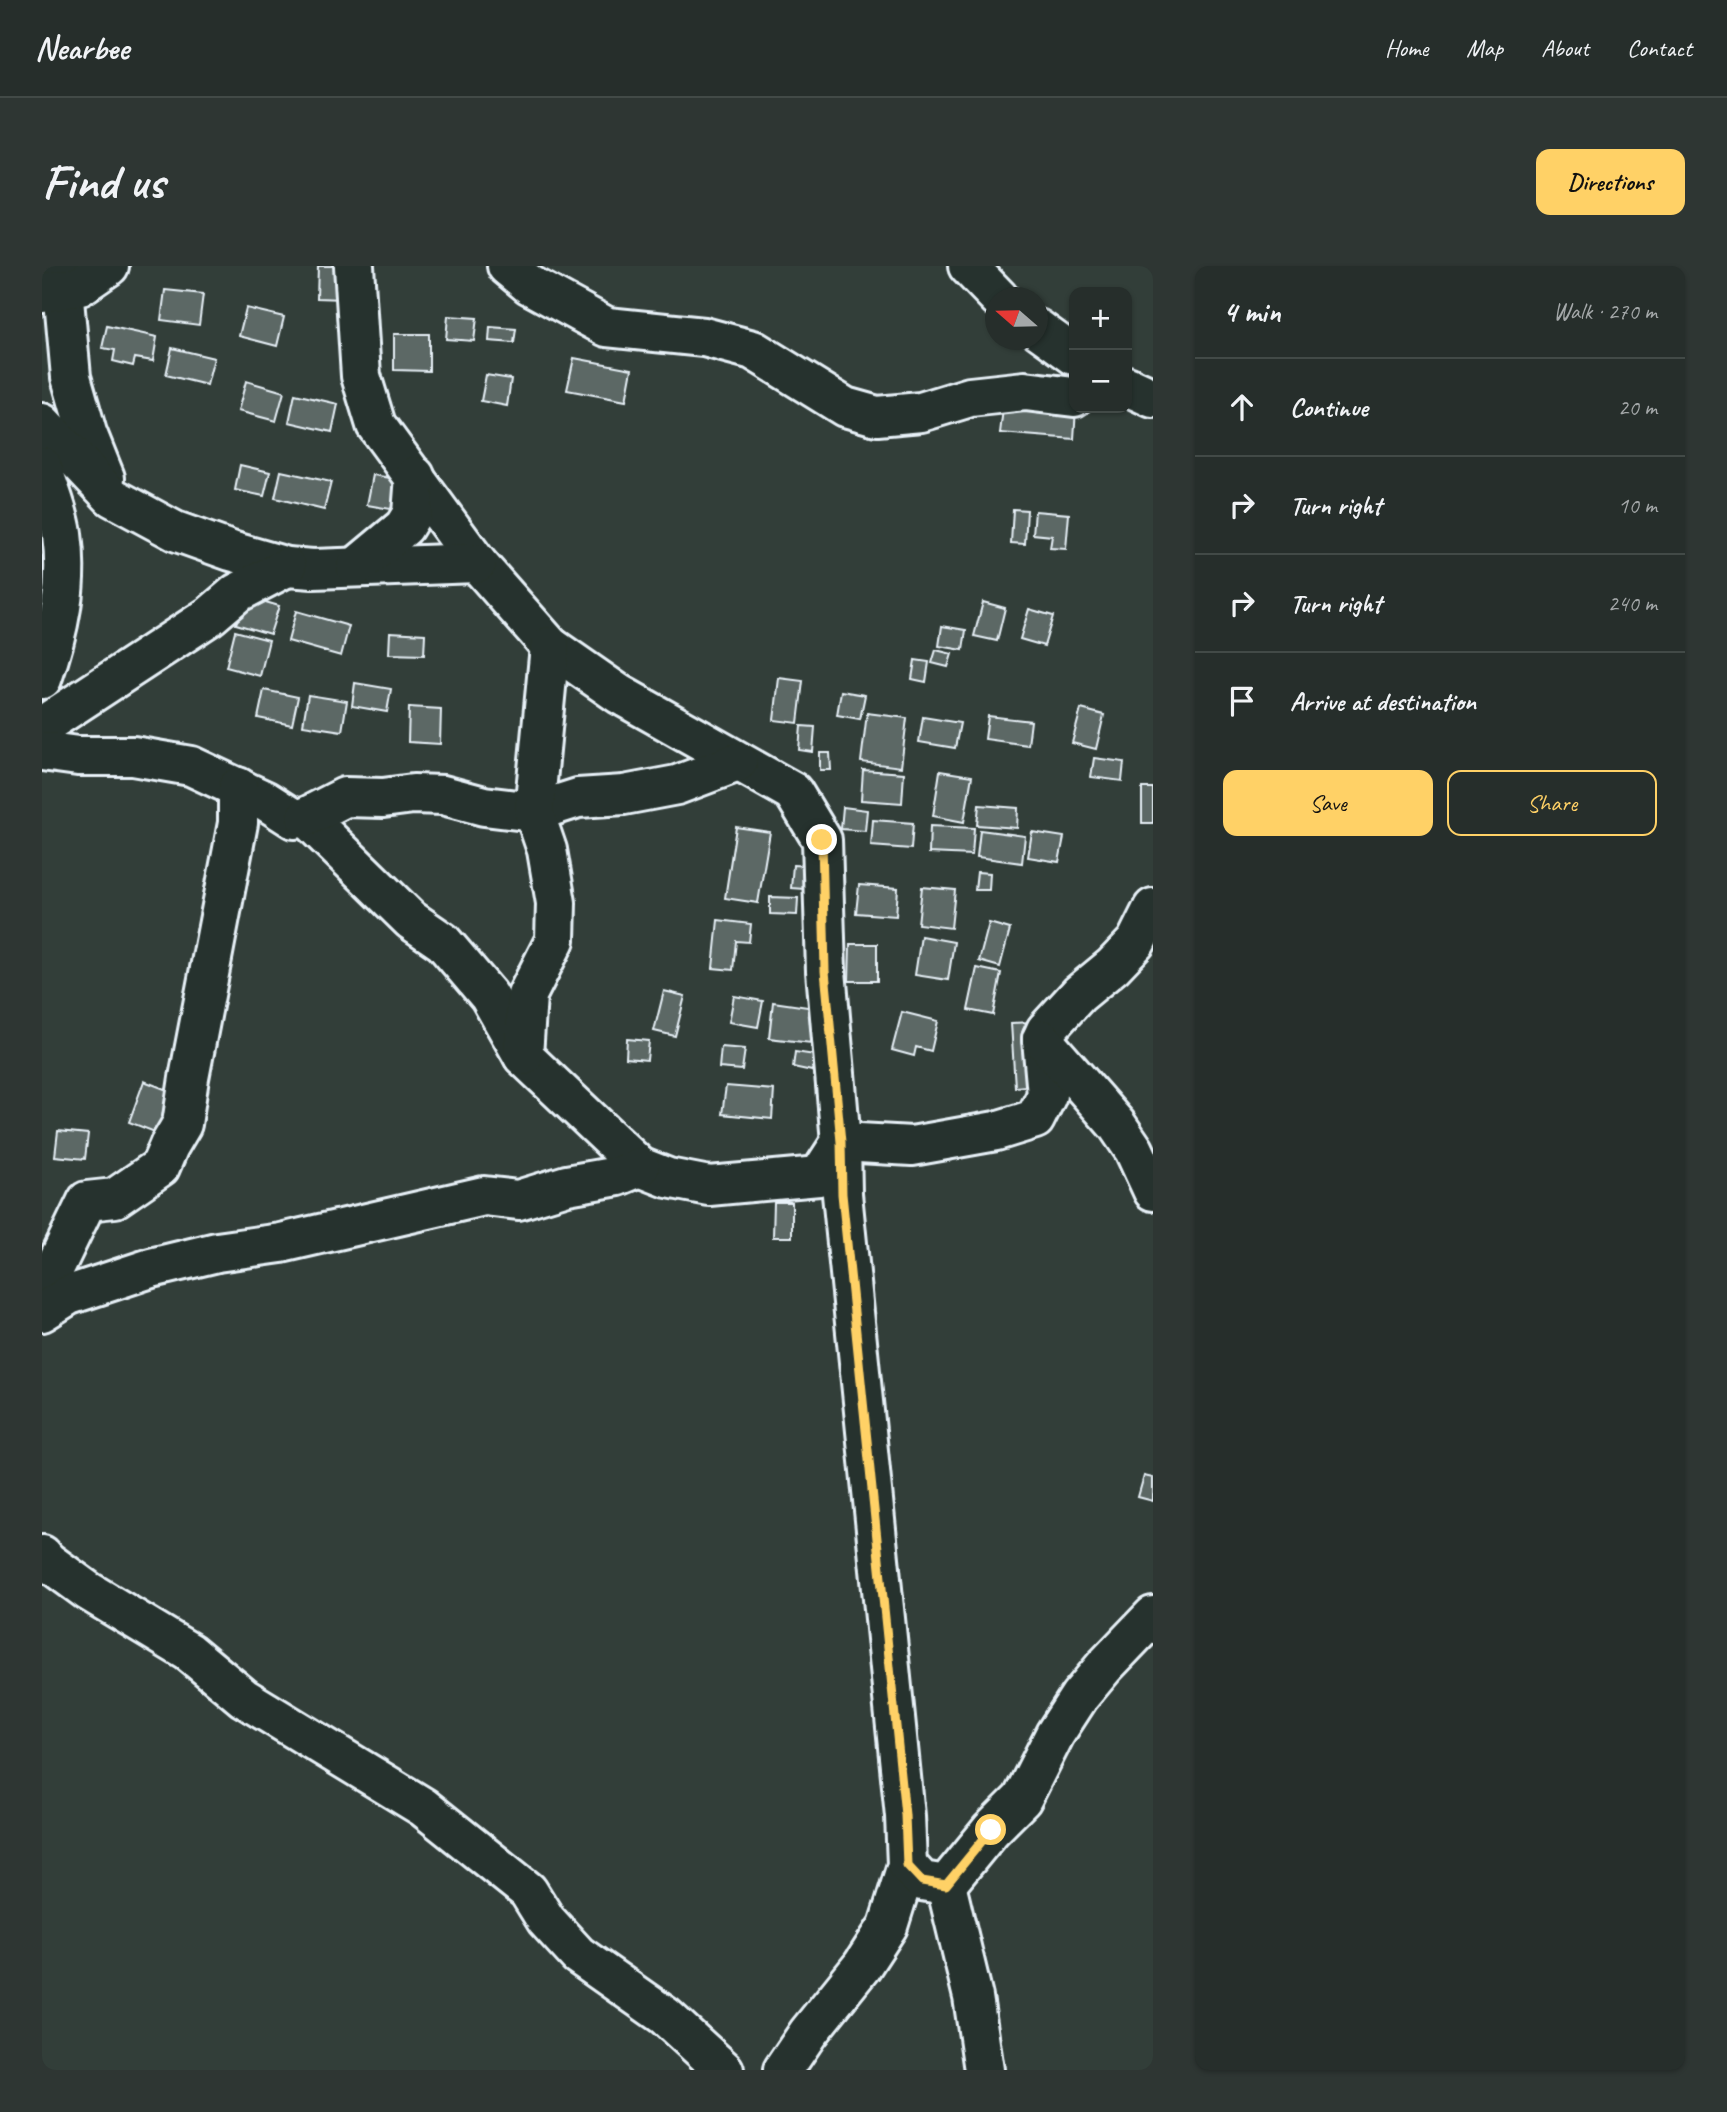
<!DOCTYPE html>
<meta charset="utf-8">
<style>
:root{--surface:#262e2b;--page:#2e3633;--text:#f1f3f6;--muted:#a4a8a9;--line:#424a47;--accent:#ffd166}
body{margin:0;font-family:Caveat,sans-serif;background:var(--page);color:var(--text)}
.controls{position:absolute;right:21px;top:21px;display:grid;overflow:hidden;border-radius:14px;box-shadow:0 2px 5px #0004}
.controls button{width:63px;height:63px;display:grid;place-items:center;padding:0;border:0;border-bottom:2px solid var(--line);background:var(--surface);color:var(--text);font:35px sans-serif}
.compass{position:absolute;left:943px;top:21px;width:63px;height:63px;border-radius:50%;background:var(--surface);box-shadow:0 2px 5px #0004;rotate:290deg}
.stop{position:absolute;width:21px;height:21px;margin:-16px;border:5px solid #ffd166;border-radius:50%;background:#fff}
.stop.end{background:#ffd166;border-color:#fff;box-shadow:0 2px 7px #0008}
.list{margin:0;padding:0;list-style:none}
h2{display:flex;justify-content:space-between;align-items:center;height:91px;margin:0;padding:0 28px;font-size:30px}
h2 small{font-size:23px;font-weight:400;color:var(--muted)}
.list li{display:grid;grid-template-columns:46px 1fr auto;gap:21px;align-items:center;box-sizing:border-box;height:98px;padding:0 28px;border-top:2px solid var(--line)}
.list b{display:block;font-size:26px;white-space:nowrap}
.list em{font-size:23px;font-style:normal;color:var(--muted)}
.actions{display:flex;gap:14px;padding:21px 28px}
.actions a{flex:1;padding:16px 0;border:2px solid var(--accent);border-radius:14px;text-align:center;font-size:24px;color:var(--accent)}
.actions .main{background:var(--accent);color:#111}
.icon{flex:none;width:38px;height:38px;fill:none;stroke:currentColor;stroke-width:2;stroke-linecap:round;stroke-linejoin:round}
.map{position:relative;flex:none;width:1111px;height:1804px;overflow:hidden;border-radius:14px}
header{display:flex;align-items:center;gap:42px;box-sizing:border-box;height:98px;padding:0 35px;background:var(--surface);border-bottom:2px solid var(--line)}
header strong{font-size:33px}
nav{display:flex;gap:38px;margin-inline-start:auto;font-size:24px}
.intro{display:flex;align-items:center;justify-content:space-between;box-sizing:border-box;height:168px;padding:0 42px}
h1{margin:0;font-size:49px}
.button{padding:18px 32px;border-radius:14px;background:var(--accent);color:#111;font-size:24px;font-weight:700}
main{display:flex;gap:42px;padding:0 42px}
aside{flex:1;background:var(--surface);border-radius:14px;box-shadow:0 2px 5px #0004}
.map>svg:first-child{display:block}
.building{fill:#5c6865;stroke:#e8f1f8;stroke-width:2}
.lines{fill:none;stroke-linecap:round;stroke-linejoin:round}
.minor-casing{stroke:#e8f1f8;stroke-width:44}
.minor{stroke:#26332d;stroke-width:38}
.route{stroke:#ffd166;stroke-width:9}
</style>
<header>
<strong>Nearbee</strong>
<nav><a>Home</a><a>Map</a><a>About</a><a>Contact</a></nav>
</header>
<div class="intro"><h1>Find us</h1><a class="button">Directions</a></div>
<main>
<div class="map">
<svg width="1111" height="1804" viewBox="0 0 1111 1804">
<rect width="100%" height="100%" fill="#323e39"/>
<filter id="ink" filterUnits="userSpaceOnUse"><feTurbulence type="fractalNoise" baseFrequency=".0143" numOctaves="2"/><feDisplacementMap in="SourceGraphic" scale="14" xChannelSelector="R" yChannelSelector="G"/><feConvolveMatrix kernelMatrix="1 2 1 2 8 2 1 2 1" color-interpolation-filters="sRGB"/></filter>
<g filter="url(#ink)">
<!-- building -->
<g class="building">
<path d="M276,0h27l-1,33 -27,-1z"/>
<path d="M123,24l38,4 -4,31 -38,-5z"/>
<path d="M204,42l38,9 -7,29 -38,-10z"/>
<path d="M406,50l29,2 -3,23 -28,-2z"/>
<path d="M65,60l50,11 -4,24 -18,-3 -2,8 -20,-5 2,-11 -13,-2z"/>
<path d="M448,61l26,2 -2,14 -25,-2z"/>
<path d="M352,68h35v37l-35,-1z"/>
<path d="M130,82l42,10 -7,27 -41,-10z"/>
<path d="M532,92l58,11 -6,32 -59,-11z"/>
<path d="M444,109l25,4 -4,27 -26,-5z"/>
<path d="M204,115l38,11 -8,29 -38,-10z"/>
<path d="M253,128l43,10 -6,28 -43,-10z"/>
<path d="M962,135l72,7 -2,31 -74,-6z"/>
<path d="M198,199l30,7 -6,24 -29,-6z"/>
<path d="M239,205l50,11 -7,28 -49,-12z"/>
<path d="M331,209l35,6 -6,30 -35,-6z"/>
<path d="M971,243l14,1 -2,34 -14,-1z"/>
<path d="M993,245l34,3 -3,35 -16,-1 2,-12 -19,-2z"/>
<path d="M0,290l14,2 -5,42 -9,-1z"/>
<path d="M203,330l34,10 -9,28 -34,-10z"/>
<path d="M941,336l22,6 -8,33 -23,-5z"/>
<path d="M987,343l24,7 -9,30 -24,-7z"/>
<path d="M254,345l53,15 -8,30 -53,-15z"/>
<path d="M900,360l24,4 -3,20 -24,-4z"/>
<path d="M193,365l34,9 -9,36 -34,-9z"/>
<path d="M348,366l35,2 -1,21 -35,-1z"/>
<path d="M894,384l16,4 -4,13 -16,-4z"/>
<path d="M873,394l14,2 -3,20 -14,-3z"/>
<path d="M737,412l24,3 -5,42 -24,-3z"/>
<path d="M313,417l36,6 -4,23 -35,-6z"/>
<path d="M222,424l34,7 -6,28 -34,-7z"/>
<path d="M799,425l24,4 -5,24 -23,-4z"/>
<path d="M266,429l39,6 -5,30 -39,-6z"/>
<path d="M367,441l32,2 -1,35 -32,-2z"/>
<path d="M1039,443l23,6 -8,34 -24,-6z"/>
<path d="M825,447l40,5 -6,49 -40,-5z"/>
<path d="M946,450l43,5 -3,24 -43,-6z"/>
<path d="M881,451l37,6 -5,25 -36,-6z"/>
<path d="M759,460l14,1 -2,25 -14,-2z"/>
<path d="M778,487h10l1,17h-11z"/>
<path d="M1052,492l30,4 -2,19 -31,-4z"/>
<path d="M821,504l41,3 -2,30 -41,-3z"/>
<path d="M898,505l32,5 -8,46 -31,-6z"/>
<rect x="1100" y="522" width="11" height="35"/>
<path d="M937,539l39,3 -1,20 -40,-3z"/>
<path d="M801,541l24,3 -2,21 -24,-2z"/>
<path d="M831,554l40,3 -2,26 -40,-3z"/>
<path d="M888,560l44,2 -2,27 -43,-2z"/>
<path d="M694,561l34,5 -12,71 -33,-5z"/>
<path d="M938,564l45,6 -3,27 -45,-6z"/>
<path d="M990,566l32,5 -5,25 -31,-5z"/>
<path d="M751,599l14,1 -3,23 -13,-1z"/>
<path d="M935,606l13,1 -1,17h-14z"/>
<path d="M817,619l39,3 -2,28 -40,-3z"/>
<path d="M880,621l33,3 -4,38 -33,-4z"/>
<path d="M728,631l28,1 -1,17 -27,-1z"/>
<path d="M676,654l33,4 -2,18 -13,-1 -3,29 -20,-2z"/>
<path d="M947,657l21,6 -10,38 -21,-6z"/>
<path d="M879,670l33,6 -6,38 -33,-5z"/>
<path d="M808,678h27v37h-28z"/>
<path d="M935,702l24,5 -8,42 -25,-5z"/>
<path d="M622,725l21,5 -10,40 -21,-5z"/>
<path d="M692,730l29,5 -5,26 -29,-5z"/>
<path d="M731,736l42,6 -4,35 -42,-5z"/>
<path d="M860,746l36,9 -7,30 -15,-4 -2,9 -22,-6z"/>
<path d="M992,756l3,63 -22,2 -4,-64z"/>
<path d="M585,773l22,2 -2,19 -21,-2z"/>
<path d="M679,781l24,2 -3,21 -23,-2z"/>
<path d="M753,786l20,3 -3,16 -19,-4z"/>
<path d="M102,815l31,12 -15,41 -31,-12z"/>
<path d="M684,820l48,4 -2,29 -50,-5z"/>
<path d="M16,865l30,3 -3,25 -30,-3z"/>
<path d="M732,936h18v35h-19z"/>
<path d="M1102,1210l9,2v23l-15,-4z"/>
</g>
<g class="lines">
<!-- minor casing -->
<g class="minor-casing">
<g id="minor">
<path d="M19,0l10,111 16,56 18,45"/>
<path d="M312,0l7,110 15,49 101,138 73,83 69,48 174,98 29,48 4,131 15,171 1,52 63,622 2,49 -19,61 -26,40 -54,67 -25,37"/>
<path d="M465,0l23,19 77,42 97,10 49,13 92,57 32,9 44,-4 49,-15 55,-6 49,6"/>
<path d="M926,0l31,32"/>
<path d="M0,27l38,-7 29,-20"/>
<path d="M996,63l36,26"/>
<path d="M1085,120l26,12"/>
<path d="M0,157l70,74 63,34 56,20 56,16 26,2 164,-6"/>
<path d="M0,200c6,22 17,45 20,68 7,51 -3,97 -20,145"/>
<path d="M314,301l48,-40 8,-13 3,-38"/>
<path d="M0,460l168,-110 27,-23 50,-26"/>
<path d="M0,485l36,5h55l58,10 75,35 28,18 12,-2 105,103 32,22 46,54 34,60 117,111 28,11 41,8 110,-10 22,-34 71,4 84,-15 39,-12 12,-24 -5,-56 4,-9 33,-36 34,-28 23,-24 17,-34"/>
<path d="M264,551l39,-20 38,1 30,-4 30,1 41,11 50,6 44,-14 46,-3 53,-10 61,-23"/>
<path d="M1000,773l75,86 17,25 19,41"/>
<path d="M481,790l4,-61 28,-55 1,-37 -9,-53 -13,-38 16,-166"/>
<path d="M0,1028l45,-93 28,-3 45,-31 9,-21 13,-22 7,-46 49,-255v-36"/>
<path d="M0,1046l27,-17 82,-27 66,-16 64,-9 203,-47 34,4 49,-15 51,-9 22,-9"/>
<path d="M0,1289l5,6 41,30 101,61 55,46 179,109 105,84 18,29 32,35 87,61 59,54"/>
<path d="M865,1599l15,16 24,4 45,-55 31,-31 33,-65 24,-37 25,-30 49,-51"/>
<path d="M904,1619l27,112 11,73"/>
</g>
</g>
<!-- minor -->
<use href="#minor" class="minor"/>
</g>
</g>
<g class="lines" filter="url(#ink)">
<!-- route -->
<path class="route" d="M780,574l3,131 16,171 1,52 63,621 2,50 15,16 24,4 45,-55"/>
</g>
</svg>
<div class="controls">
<button>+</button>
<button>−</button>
</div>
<svg class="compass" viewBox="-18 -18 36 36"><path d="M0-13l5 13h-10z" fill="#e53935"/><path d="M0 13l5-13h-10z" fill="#a4a8a9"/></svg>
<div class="stop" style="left:949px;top:1564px"></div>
<div class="stop end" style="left:780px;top:574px"></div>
</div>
<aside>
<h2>4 min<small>Walk · 270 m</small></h2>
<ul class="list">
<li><svg class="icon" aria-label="ahead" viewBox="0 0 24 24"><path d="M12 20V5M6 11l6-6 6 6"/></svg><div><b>Continue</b></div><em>20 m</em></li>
<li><svg class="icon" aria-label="right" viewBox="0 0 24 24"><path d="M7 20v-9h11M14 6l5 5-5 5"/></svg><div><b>Turn right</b></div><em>10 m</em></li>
<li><svg class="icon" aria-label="right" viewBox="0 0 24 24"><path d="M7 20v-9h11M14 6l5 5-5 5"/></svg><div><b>Turn right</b></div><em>240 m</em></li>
<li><svg class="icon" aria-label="arrive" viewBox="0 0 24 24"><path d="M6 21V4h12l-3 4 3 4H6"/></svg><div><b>Arrive at destination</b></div></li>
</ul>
<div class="actions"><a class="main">Save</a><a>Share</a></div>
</aside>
</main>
